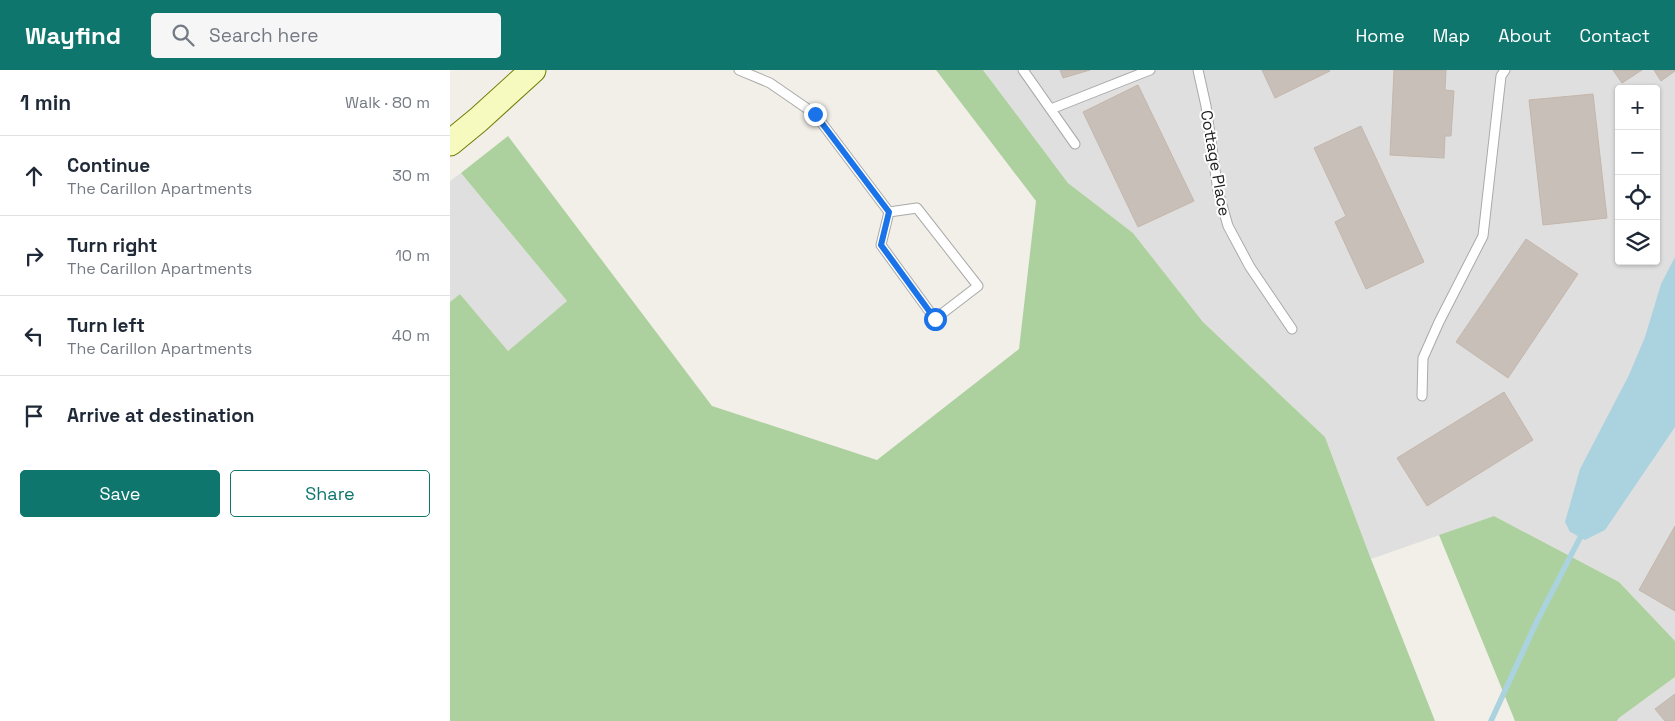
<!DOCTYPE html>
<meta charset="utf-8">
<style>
:root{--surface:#fff;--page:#f6f6f7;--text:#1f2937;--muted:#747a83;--line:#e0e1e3;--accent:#0f766e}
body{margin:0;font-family:"Space Grotesk",sans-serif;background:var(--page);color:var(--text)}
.controls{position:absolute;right:15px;top:15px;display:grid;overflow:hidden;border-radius:5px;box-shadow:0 1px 4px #0004}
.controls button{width:45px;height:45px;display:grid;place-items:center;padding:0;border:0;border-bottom:1px solid var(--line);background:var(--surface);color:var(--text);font:25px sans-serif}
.stop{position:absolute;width:15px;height:15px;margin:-11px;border:4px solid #1a73e8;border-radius:50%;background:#fff}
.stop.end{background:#1a73e8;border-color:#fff;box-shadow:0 1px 5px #0008}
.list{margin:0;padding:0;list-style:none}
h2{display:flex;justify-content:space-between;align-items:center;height:65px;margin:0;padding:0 20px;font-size:21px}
h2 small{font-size:16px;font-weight:400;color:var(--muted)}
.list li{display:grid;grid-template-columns:32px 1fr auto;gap:15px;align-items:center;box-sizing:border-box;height:80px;padding:0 20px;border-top:1px solid var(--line)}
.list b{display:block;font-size:19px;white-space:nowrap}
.list p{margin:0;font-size:16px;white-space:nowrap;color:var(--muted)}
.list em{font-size:16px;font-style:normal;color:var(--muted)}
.actions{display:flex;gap:10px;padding:15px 20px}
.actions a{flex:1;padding:11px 0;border:1px solid var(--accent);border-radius:5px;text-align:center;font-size:18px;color:var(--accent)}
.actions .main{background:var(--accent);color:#fff}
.icon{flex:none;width:28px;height:28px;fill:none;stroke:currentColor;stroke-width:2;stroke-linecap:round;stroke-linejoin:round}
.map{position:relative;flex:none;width:1225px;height:651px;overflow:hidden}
header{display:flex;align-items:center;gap:30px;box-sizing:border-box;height:70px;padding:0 25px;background:var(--accent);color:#fff}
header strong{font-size:24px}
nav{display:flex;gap:28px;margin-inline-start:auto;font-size:18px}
.search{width:350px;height:45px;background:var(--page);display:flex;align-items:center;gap:12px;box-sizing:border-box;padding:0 18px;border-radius:5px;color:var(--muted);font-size:19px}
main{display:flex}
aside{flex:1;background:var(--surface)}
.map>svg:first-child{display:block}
.residential{fill:#e0dfdf;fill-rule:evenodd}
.forest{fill:#add19e}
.water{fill:#aad3df}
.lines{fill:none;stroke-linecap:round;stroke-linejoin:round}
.stream{stroke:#aad3df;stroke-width:5.5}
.building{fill:#c7bfb8;stroke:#c4b6ab}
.service-casing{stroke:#a9a9a9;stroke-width:11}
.secondary-casing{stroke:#707d05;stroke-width:27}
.service{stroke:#fff;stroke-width:9}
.secondary{stroke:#f7fabf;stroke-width:25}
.route{stroke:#1a73e8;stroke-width:6}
.labels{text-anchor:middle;stroke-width:4;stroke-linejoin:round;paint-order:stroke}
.street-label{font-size:16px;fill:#222;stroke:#fff}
</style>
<header>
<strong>Wayfind</strong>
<div class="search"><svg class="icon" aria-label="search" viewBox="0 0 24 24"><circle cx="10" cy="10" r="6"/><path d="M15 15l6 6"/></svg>Search here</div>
<nav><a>Home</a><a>Map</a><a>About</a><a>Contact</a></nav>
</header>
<main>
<aside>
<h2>1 min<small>Walk · 80 m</small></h2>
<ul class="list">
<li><svg class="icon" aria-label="ahead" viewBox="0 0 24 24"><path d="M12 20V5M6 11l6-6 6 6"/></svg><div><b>Continue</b><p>The Carillon Apartments</p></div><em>30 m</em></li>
<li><svg class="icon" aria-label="right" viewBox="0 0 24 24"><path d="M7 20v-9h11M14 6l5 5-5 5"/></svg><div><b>Turn right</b><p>The Carillon Apartments</p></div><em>10 m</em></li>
<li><svg class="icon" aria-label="left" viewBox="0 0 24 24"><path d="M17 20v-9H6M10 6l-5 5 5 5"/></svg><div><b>Turn left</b><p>The Carillon Apartments</p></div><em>40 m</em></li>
<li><svg class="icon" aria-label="arrive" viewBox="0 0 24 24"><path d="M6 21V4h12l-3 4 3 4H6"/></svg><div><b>Arrive at destination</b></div></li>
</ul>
<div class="actions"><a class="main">Save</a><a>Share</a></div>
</aside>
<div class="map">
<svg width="1225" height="651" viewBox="0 0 1225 651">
<rect width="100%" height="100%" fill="#f2efe9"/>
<!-- residential -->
<g class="residential">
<path d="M533,0h692v571l-56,-59 -125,-66 -123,43 -46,-122 -122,-115 -70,-89 -65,-50zM1169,19h37v172h-37z"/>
<path d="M11,103l106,128 -59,50 -48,-57 -10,8v-121z"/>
<path d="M1225,607v44h-58l2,-3z"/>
</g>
<!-- forest -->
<g class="forest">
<path d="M486,0h47l85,113 65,50 70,89 122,115 46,122 64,162h-985v-419l10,-8 48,57 59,-50 -106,-128 47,-37 204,270 165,54 142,-111 17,-148z"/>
<path d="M1044,446l125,66 56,59v36l-56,41 -2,3h-102l-76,-186z"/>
</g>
<!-- water -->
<path class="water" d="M1225,187v170l-70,103 -20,10c-6,-2 -9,-6 -15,-8l-5,-10 15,-53 49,-94 16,-38 16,-53z"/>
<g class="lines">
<!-- stream -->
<path class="stream" d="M1041,651l46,-100 46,-89"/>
</g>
<!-- building -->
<g class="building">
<path d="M610,0h30l-27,8z"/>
<path d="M812,0h67l1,1 -55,27z"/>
<path d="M944,0h52l-1,20 9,1 -3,45h-6l-1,22 -54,-3z"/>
<path d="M1163,0h29l-20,13z"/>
<path d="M1204,0h21v1l-14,10z"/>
<path d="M688,15l56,116 -56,26 -55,-115z"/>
<path d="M1143,24l14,124 -64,7 -14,-125z"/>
<path d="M911,56l63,136 -58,27 -31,-67 11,-6 -32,-68z"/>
<path d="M1076,169l52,35 -70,104 -52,-36z"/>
<path d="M1054,322l29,48 -106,66 -30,-48z"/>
<path d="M1225,456v85l-36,-21z"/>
<path d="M1225,624v27h-10l-10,-12z"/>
</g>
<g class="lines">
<!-- service casing -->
<g class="service-casing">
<g id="service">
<path d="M289,0l31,13 45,31 74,98"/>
<path d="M573,0l52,74"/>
<path d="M748,0l8,36 12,85 10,35 22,41 42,62"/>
<path d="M601,39l99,-39"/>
<path d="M467,138l61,78 -43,33 -54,-74 8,-33z"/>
<path d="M972,326l1,-38 16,-36 44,-86 18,-160 4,-6"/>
</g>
</g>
<!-- secondary casing -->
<g class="secondary-casing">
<path id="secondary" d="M0,73l28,-23 55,-50"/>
</g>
<!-- service -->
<use href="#service" class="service"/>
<!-- secondary -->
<use href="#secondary" class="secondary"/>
</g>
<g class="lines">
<!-- route -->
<path class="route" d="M365,44l74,98 -8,33 54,74"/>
</g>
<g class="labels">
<!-- street labels -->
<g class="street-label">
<text transform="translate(766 93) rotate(80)" y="6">Cottage Place</text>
</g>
</g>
</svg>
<div class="controls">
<button>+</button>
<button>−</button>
<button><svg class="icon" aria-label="locate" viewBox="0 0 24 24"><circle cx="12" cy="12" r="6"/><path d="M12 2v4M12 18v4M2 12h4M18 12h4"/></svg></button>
<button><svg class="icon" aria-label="layers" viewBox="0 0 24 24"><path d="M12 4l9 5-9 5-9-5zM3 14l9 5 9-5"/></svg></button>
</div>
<div class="stop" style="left:485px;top:249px"></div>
<div class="stop end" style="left:365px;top:44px"></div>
</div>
</main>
